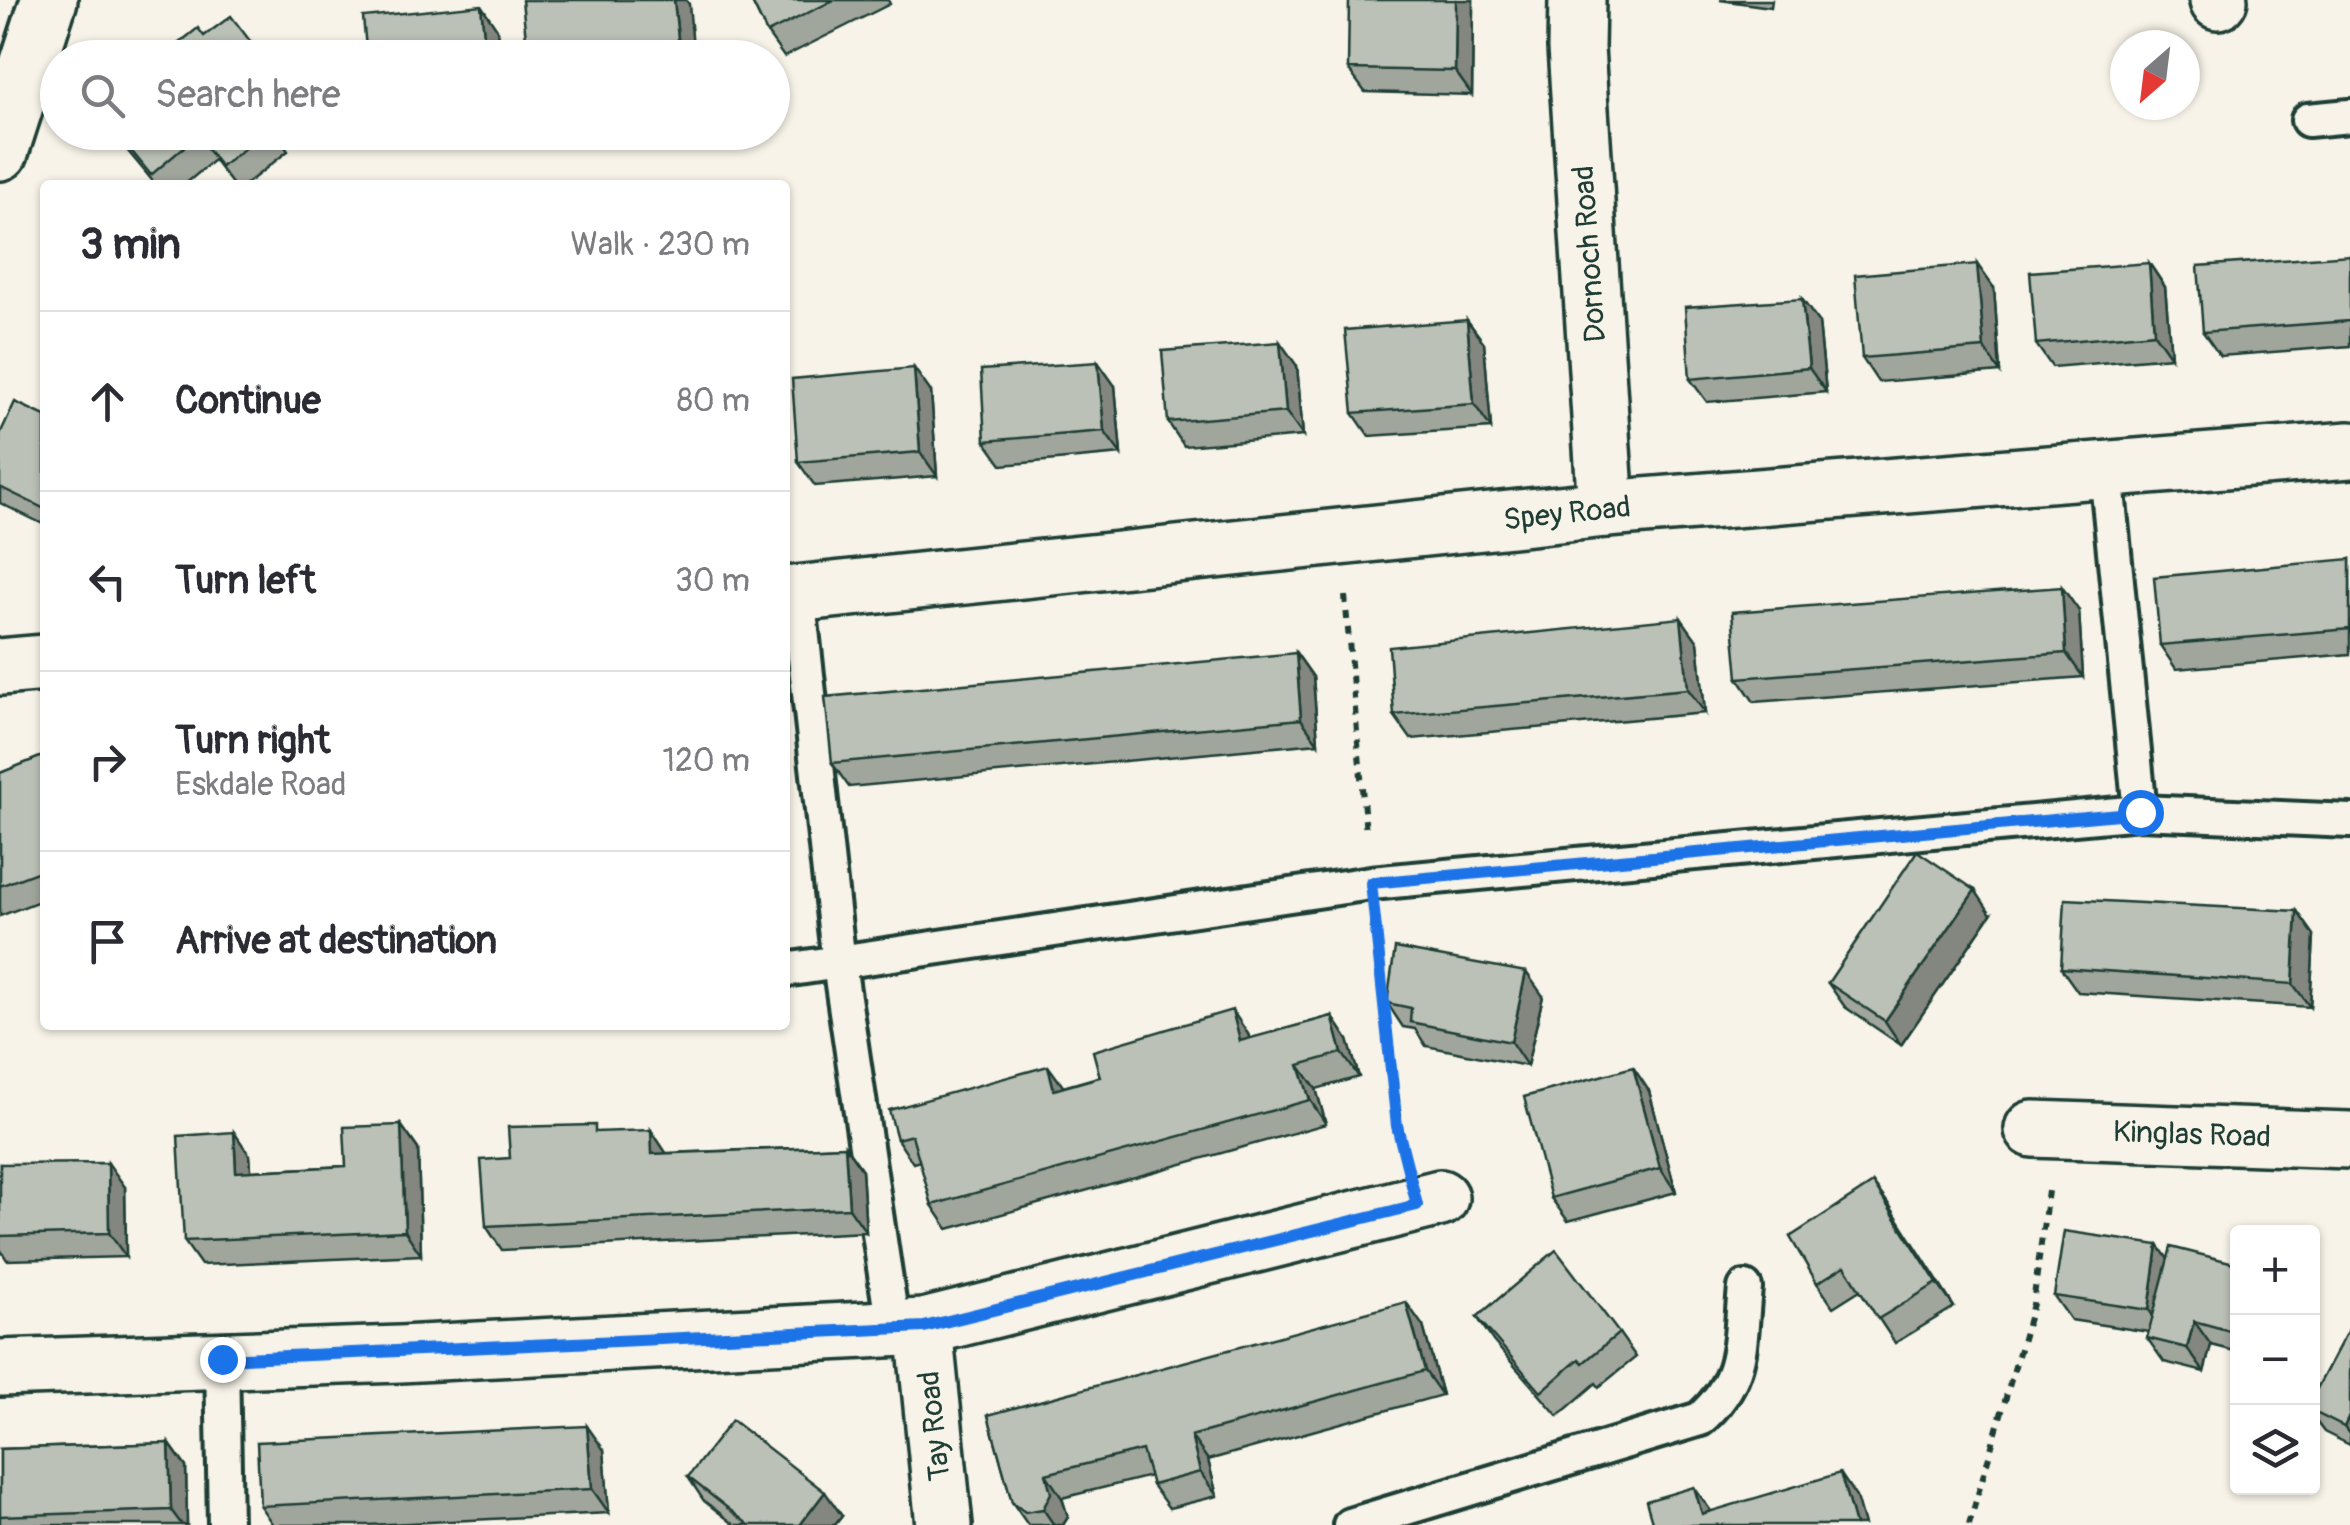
<!DOCTYPE html>
<meta charset="utf-8">
<style>
:root{--surface:#fff;--page:#f7f7f7;--text:#2b2b33;--muted:#7c7c81;--line:#e1e1e2}
body{margin:0;font-family:Pangolin,sans-serif;background:var(--page);color:var(--text)}
.controls{position:absolute;right:30px;bottom:30px;display:grid;overflow:hidden;border-radius:10px;box-shadow:0 2px 8px #0004}
.controls button{width:90px;height:90px;display:grid;place-items:center;padding:0;border:0;border-bottom:2px solid var(--line);background:var(--surface);color:var(--text);font:50px sans-serif}
.compass{position:absolute;left:2110px;top:30px;width:90px;height:90px;border-radius:50%;background:var(--surface);box-shadow:0 2px 8px #0004;rotate:208deg}
.stop{position:absolute;width:30px;height:30px;margin:-22px;border:8px solid #1a73e8;border-radius:50%;background:#fff}
.stop.end{background:#1a73e8;border-color:#fff;box-shadow:0 2px 10px #0008}
.list{margin:0;padding:0;list-style:none}
h2{display:flex;justify-content:space-between;align-items:center;height:130px;margin:0;padding:0 40px;font-size:42px}
h2 small{font-size:32px;font-weight:400;color:var(--muted)}
.list li{display:grid;grid-template-columns:65px 1fr auto;gap:30px;align-items:center;box-sizing:border-box;height:180px;padding:0 40px;border-top:2px solid var(--line)}
.list b{display:block;font-size:38px;white-space:nowrap}
.list p{margin:0;font-size:32px;white-space:nowrap;color:var(--muted)}
.list em{font-size:32px;font-style:normal;color:var(--muted)}
.icon{flex:none;width:55px;height:55px;fill:none;stroke:currentColor;stroke-width:2;stroke-linecap:round;stroke-linejoin:round}
.map{position:relative;flex:none;width:2350px;height:1525px;overflow:hidden}
.search{position:absolute;background:var(--surface);box-shadow:0 2px 8px #0004;left:40px;top:40px;width:750px;height:110px;display:flex;align-items:center;gap:25px;box-sizing:border-box;padding:0 35px;border-radius:55px;color:var(--muted);font-size:38px}
.panel{position:absolute;background:var(--surface);box-shadow:0 2px 8px #0004;left:40px;top:180px;width:750px;height:850px;border-radius:10px}
.map>svg:first-child{display:block}
.lines{fill:none;stroke-linecap:round;stroke-linejoin:round}
.service-casing{stroke:#1f3d34;stroke-width:40}
.minor-casing{stroke:#1f3d34;stroke-width:62}
.path{stroke:#1f3d34;stroke-width:6;stroke-dasharray:8 8;stroke-linecap:butt}
.service{stroke:#f7f3e8;stroke-width:32}
.minor{stroke:#f7f3e8;stroke-width:55}
.wall{fill:#a1a69d;stroke:#1f3d34;stroke-width:2.5}
.shaded-wall{fill:#83877f;stroke:#1f3d34;stroke-width:2.5}
.building{fill:#bbc1b6;stroke:#1f3d34;stroke-width:2.5}
.route{stroke:#1a73e8;stroke-width:12}
.labels{text-anchor:middle;stroke-width:10;stroke-linejoin:round;paint-order:stroke}
.street-label{font-size:30px;fill:#1f3d34;stroke:#f7f3e8}
</style>
<div class="map">
<svg width="2350" height="1525" viewBox="0 0 2350 1525">
<rect width="100%" height="100%" fill="#f7f3e8"/>
<filter id="ink" filterUnits="userSpaceOnUse"><feTurbulence type="fractalNoise" baseFrequency=".01" numOctaves="2"/><feDisplacementMap in="SourceGraphic" scale="20" xChannelSelector="R" yChannelSelector="G"/><feConvolveMatrix kernelMatrix="1 2 1 2 8 2 1 2 1" color-interpolation-filters="sRGB"/></filter>
<g filter="url(#ink)">
<g class="lines">
<!-- service casing -->
<g class="service-casing">
<g id="service">
<path d="M2308,120l42,-4"/>
<path d="M2106,471l34,341"/>
<path d="M798,594l41,370 54,364"/>
<path d="M785,970l586,-87 769,-71 210,9"/>
<path d="M222,1359l3,166"/>
<path d="M1350,1525l350,-106c46,-41 39,-75 45,-131"/>
</g>
</g>
<!-- minor casing -->
<g class="minor-casing">
<g id="minor">
<path d="M1577,0l-1,48 30,461"/>
<path d="M2218,1l1,-1"/>
<path d="M0,152l49,-152"/>
<path d="M785,595l821,-86 744,-59"/>
<path d="M0,667l45,-4"/>
<path d="M2033,1129l317,11"/>
<path d="M924,1327l20,198"/>
<path d="M0,1368l400,-14 524,-27 516,-129"/>
</g>
</g>
<!-- path -->
<g class="path">
<path d="M1345,596l21,237"/>
<path d="M1377,935l25,210"/>
<path d="M1969,1525l64,-221 15,-113"/>
</g>
<!-- service -->
<use href="#service" class="service"/>
<!-- minor -->
<use href="#minor" class="minor"/>
</g>
<!-- wall -->
<g class="wall">
<path d="M751,0h137l2,4 -106,53 -17,-24z"/>
<path d="M1473,0l-1,95 -107,-3 -17,-23z"/>
<path d="M1720,0h52l-1,7z"/>
<path d="M112,132h163l13,19 -43,34h-12l-19,-25 -30,25h-28z"/>
<path d="M2350,255v91l-130,10 -17,-24z"/>
<path d="M2149,263l16,24 6,70 -119,10 -16,-23z"/>
<path d="M1994,288l6,84 -122,10 -16,-24z"/>
<path d="M1467,320l17,23 7,85 -122,8 -16,-23z"/>
<path d="M1819,323l7,69 -119,10 -17,-23z"/>
<path d="M1297,366l6,70 -119,10 -16,-24z"/>
<path d="M1115,386l6,68 -119,11 -17,-24z"/>
<path d="M931,392l6,84 -122,10 -17,-24z"/>
<path d="M45,416v109l-45,-22v-69z"/>
<path d="M2350,559v95l-174,15 -16,-24z"/>
<path d="M2079,611l4,66 -329,25 -16,-24z"/>
<path d="M1698,642l7,71 -294,26 -17,-24z"/>
<path d="M1296,653l17,24 5,66 -469,44 -17,-24z"/>
<path d="M45,755v144l-45,17v-143z"/>
<path d="M2297,911l17,24 -4,72 -232,-15 -17,-24z"/>
<path d="M1991,914l-90,131 -56,-38 -17,-24z"/>
<path d="M1543,996l-16,70 -101,-20 -11,-17 -12,-2 -16,-24z"/>
<path d="M1332,1016l16,24 11,37 -43,12 10,35 -378,105 -16,-24 -12,-44 -7,2 -16,-24 151,-73 15,21 185,-53 2,5z"/>
<path d="M1649,1091l27,101 -108,29 -17,-23z"/>
<path d="M401,1125l17,24 3,106 -220,10 -17,-24 66,-85 1,15 95,-5z"/>
<path d="M600,1132l67,21 178,-7 17,24 4,62 -364,18 -16,-24 24,-68z"/>
<path d="M0,1164l125,23 1,70 -119,3 -7,-11z"/>
<path d="M1873,1183l81,124 -59,36 -35,-53 -27,17 -16,-24z"/>
<path d="M2168,1259l70,5v88l-27,-7 -7,27 -40,-10 -17,-24 2,-6 -78,-12 -17,-24z"/>
<path d="M1477,1317l142,16 17,24 -37,30 -3,-4 -38,33 -65,-75z"/>
<path d="M1423,1326l19,69 -234,65 9,36 -48,12 -17,-23 -2,-9 -88,22 6,19 -5,8h-35l-16,-23 -24,-87z"/>
<path d="M2350,1326v119l-26,-13 -12,-16v-18z"/>
<path d="M169,1443l17,24 1,58h-187v-76z"/>
<path d="M604,1450l5,63 -241,12h-95l-13,-19z"/>
<path d="M688,1477l154,39 -7,9h-100l-31,-24z"/>
</g>
<!-- shaded-wall -->
<g class="shaded-wall">
<path d="M674,0h12l3,4 5,54h-14z"/>
<path d="M1456,0h17l-1,95 -17,-24z"/>
<path d="M481,5l16,24 3,29h-14z"/>
<path d="M2149,263l16,24 6,70 -17,-24z"/>
<path d="M1977,264l17,24 6,84 -16,-24z"/>
<path d="M1802,299l17,24 7,69 -17,-24z"/>
<path d="M1467,320l17,23 7,85 -17,-24z"/>
<path d="M1280,342l17,24 6,70 -17,-24z"/>
<path d="M1098,362l17,24 6,68 -17,-23z"/>
<path d="M914,368l17,24 6,84 -17,-24z"/>
<path d="M2062,587l17,24 4,66 -17,-24z"/>
<path d="M1681,618l17,24 7,71 -17,-24z"/>
<path d="M1296,653l17,24 5,66 -17,-24z"/>
<path d="M1975,890l16,24 -90,131 -16,-24z"/>
<path d="M2297,911l17,24 -4,72 -17,-23z"/>
<path d="M1526,972l17,24 -16,70 -16,-24z"/>
<path d="M1232,1010l16,24 9,31 -17,-24z"/>
<path d="M1332,1016l16,24 11,37 -17,-24z"/>
<path d="M1299,1065l17,24 10,35 -16,-24z"/>
<path d="M1048,1066l17,23 -11,1z"/>
<path d="M1633,1067l16,24 27,101 -16,-24z"/>
<path d="M401,1125l17,24 3,106 -16,-24z"/>
<path d="M651,1130l16,24h-15z"/>
<path d="M234,1132l16,24 3,39 -17,-23z"/>
<path d="M845,1146l17,24 4,62 -17,-24z"/>
<path d="M108,1163l17,24 1,70 -17,-24z"/>
<path d="M1873,1183l17,23 64,101 -17,-24z"/>
<path d="M2158,1245l17,24 -10,65 -16,-24z"/>
<path d="M2312,1295l7,9 -7,24z"/>
<path d="M1406,1302l17,24 19,69 -17,-24z"/>
<path d="M2194,1321l17,24 -7,27 -17,-24z"/>
<path d="M2350,1414v21l-6,-8z"/>
<path d="M587,1426l17,24 5,63 -17,-24z"/>
<path d="M1191,1436l17,24 9,36 -17,-24z"/>
<path d="M169,1443l17,24 1,58h-5l-11,-15z"/>
<path d="M1840,1473l16,24 8,28h-9z"/>
<path d="M1046,1474l16,24 6,19 -5,8h-9l-11,-16z"/>
<path d="M1694,1487l17,24 -9,3z"/>
<path d="M825,1492l17,24 -7,9h-35z"/>
</g>
<!-- building -->
<g class="building">
<path d="M522,0h152l6,58h-152z"/>
<path d="M751,0h83l-67,33z"/>
<path d="M1349,0h107l-1,71 -107,-2z"/>
<path d="M481,5l5,53h-119l-4,-41z"/>
<path d="M231,16l32,42h-103l38,-30 6,8z"/>
<path d="M116,132h149l-44,35 -24,-31 -46,39z"/>
<path d="M2350,255v66l-147,11 -5,-66z"/>
<path d="M2149,263l5,70 -118,11 -6,-72z"/>
<path d="M1977,264l7,84 -122,10 -7,-83z"/>
<path d="M1802,299l7,69 -119,11 -5,-72z"/>
<path d="M1467,320l7,84 -121,9 -8,-83z"/>
<path d="M1280,342l6,70 -118,10 -6,-71z"/>
<path d="M1098,362l6,69 -119,10 -4,-71z"/>
<path d="M914,368l6,84 -122,10 -6,-83z"/>
<path d="M15,402l30,14v93l-45,-22v-53z"/>
<path d="M2350,559v70l-190,16 -6,-68z"/>
<path d="M2062,587l4,66 -328,25 -6,-66z"/>
<path d="M1681,618l7,71 -294,26 -5,-68z"/>
<path d="M1296,653l5,66 -469,44 -7,-66z"/>
<path d="M45,755v114l-45,17v-113z"/>
<path d="M1917,851l58,39 -90,131 -57,-38z"/>
<path d="M2065,899l232,12 -4,73 -232,-16z"/>
<path d="M1395,948l131,24 -15,70 -101,-20 1,-14 -24,-5z"/>
<path d="M1232,1010l8,31 92,-25 10,37 -43,12 11,35 -378,105 -20,-70 -15,4 -8,-29 159,-44 6,24 46,-13 -7,-26z"/>
<path d="M1633,1067l27,101 -109,30 -27,-101z"/>
<path d="M401,1125l4,106 -221,10 -6,-105 56,-4 2,40 110,-6 -2,-39z"/>
<path d="M595,1125v7l56,-2 1,24 193,-8 4,62 -363,18 -5,-66 29,-2 -2,-31z"/>
<path d="M108,1163l1,70 -109,3v-72z"/>
<path d="M1873,1183l64,100 -59,36 -33,-53 -28,17 -27,-46z"/>
<path d="M2064,1231l94,14 -9,65 -95,-14z"/>
<path d="M2171,1247l67,17v69l-44,-12 -7,27 -40,-10z"/>
<path d="M1556,1250l63,83 -36,30 -4,-4 -38,33 -64,-75z"/>
<path d="M1406,1302l19,69 -234,65 9,36 -48,13 -10,-35 -96,24 5,19 -8,16 -18,3 -13,-10 -24,-87z"/>
<path d="M2350,1326v88l-6,13 -32,-16v-13z"/>
<path d="M732,1420l93,72 -25,33h-51l-61,-48z"/>
<path d="M587,1426l5,63 -332,17 -3,-64z"/>
<path d="M169,1443l2,67 -171,6v-67z"/>
<path d="M1840,1473l15,52h-202l-7,-24 48,-14 8,27z"/>
</g>
</g>
<g class="lines" filter="url(#ink)">
<!-- route -->
<path class="route" d="M222,1359l702,-32 493,-122 -20,-79 -26,-243 769,-71"/>
</g>
<g class="labels">
<!-- street labels -->
<g class="street-label">
<text transform="translate(1589 254) rotate(-94)" y="10">Dornoch Road</text>
<text transform="translate(1567 513) rotate(-6)" y="10">Spey Road</text>
<text transform="translate(2192 1134) rotate(2)" y="10">Kinglas Road</text>
<text transform="translate(934 1426) rotate(-96)" y="10">Tay Road</text>
</g>
</g>
</svg>
<div class="controls">
<button>+</button>
<button>−</button>
<button><svg class="icon" aria-label="layers" viewBox="0 0 24 24"><path d="M12 4l9 5-9 5-9-5zM3 14l9 5 9-5"/></svg></button>
</div>
<svg class="compass" viewBox="-18 -18 36 36"><path d="M0-13l5 13h-10z" fill="#e53935"/><path d="M0 13l5-13h-10z" fill="#7c7c81"/></svg>
<div class="stop" style="left:2140px;top:812px"></div>
<div class="stop end" style="left:222px;top:1359px"></div>
<div class="search"><svg class="icon" aria-label="search" viewBox="0 0 24 24"><circle cx="10" cy="10" r="6"/><path d="M15 15l6 6"/></svg>Search here</div>
<section class="panel">
<h2>3 min<small>Walk · 230 m</small></h2>
<ul class="list">
<li><svg class="icon" aria-label="ahead" viewBox="0 0 24 24"><path d="M12 20V5M6 11l6-6 6 6"/></svg><div><b>Continue</b></div><em>80 m</em></li>
<li><svg class="icon" aria-label="left" viewBox="0 0 24 24"><path d="M17 20v-9H6M10 6l-5 5 5 5"/></svg><div><b>Turn left</b></div><em>30 m</em></li>
<li><svg class="icon" aria-label="right" viewBox="0 0 24 24"><path d="M7 20v-9h11M14 6l5 5-5 5"/></svg><div><b>Turn right</b><p>Eskdale Road</p></div><em>120 m</em></li>
<li><svg class="icon" aria-label="arrive" viewBox="0 0 24 24"><path d="M6 21V4h12l-3 4 3 4H6"/></svg><div><b>Arrive at destination</b></div></li>
</ul>
</section>
</div>
